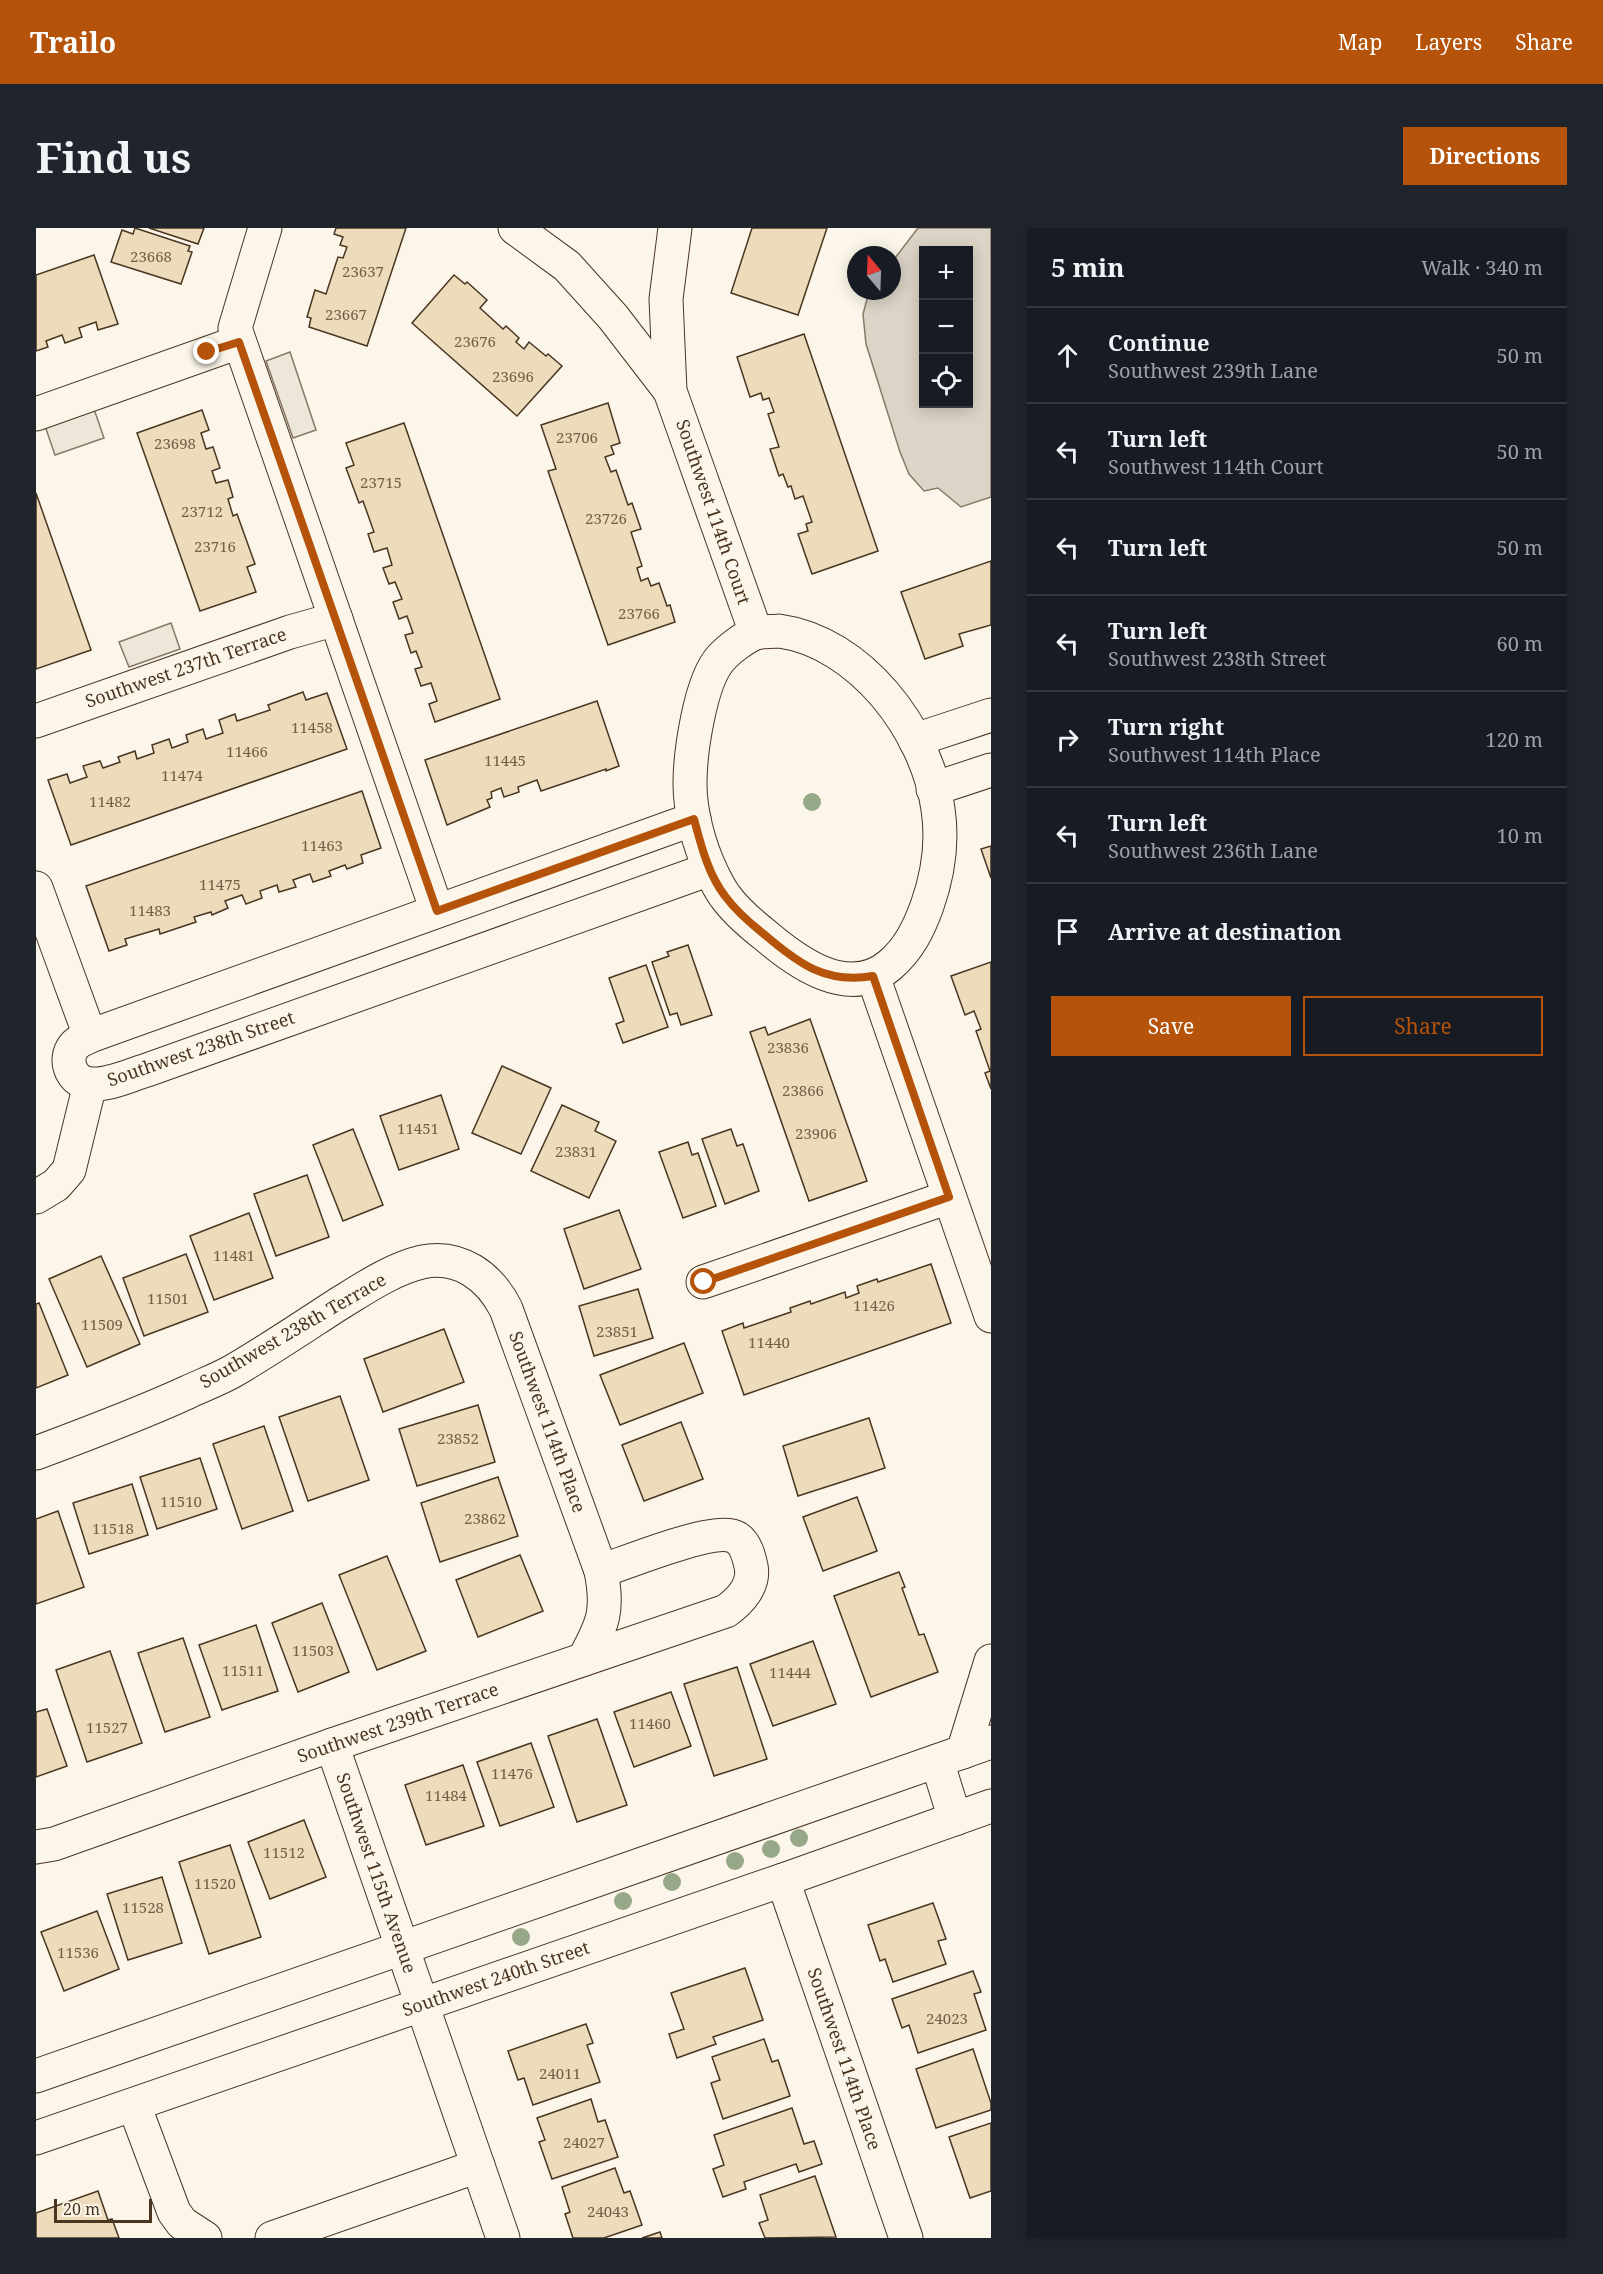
<!DOCTYPE html>
<meta charset="utf-8">
<style>
:root{--surface:#171b24;--page:#20242c;--text:#f1f3f6;--muted:#9ea1a6;--line:#363941;--accent:#b45309}
body{margin:0;font-family:"Noto Serif",serif;background:var(--page);color:var(--text)}
.controls{position:absolute;right:18px;top:18px;display:grid;overflow:hidden;border-radius:0px;box-shadow:0 3px 15px #0003}
.controls button{width:54px;height:54px;display:grid;place-items:center;padding:0;border:0;border-bottom:2px solid var(--line);background:var(--surface);color:var(--text);font:30px sans-serif}
.compass{position:absolute;left:811px;top:18px;width:54px;height:54px;border-radius:50%;background:var(--surface);box-shadow:0 3px 15px #0003;rotate:341deg}
.scale{position:absolute;left:18px;bottom:15px;width:98px;box-sizing:border-box;padding-left:6px;border:3px solid #4a3520;border-top:0;font-size:16px;line-height:21px;white-space:nowrap;color:#4a3520;-webkit-text-stroke:4px #fbf6e9;paint-order:stroke}
.stop{position:absolute;width:18px;height:18px;margin:-14px;border:4px solid #b45309;border-radius:50%;background:#fff}
.stop.end{background:#b45309;border-color:#fff;box-shadow:0 2px 6px #0008}
.list{margin:0;padding:0;list-style:none}
h2{display:flex;justify-content:space-between;align-items:center;height:78px;margin:0;padding:0 24px;font-size:26px}
h2 small{font-size:20px;font-weight:400;color:var(--muted)}
.list li{display:grid;grid-template-columns:39px 1fr auto;gap:18px;align-items:center;box-sizing:border-box;height:96px;padding:0 24px;border-top:2px solid var(--line)}
.list b{display:block;font-size:22px;white-space:nowrap}
.list p{margin:0;font-size:20px;white-space:nowrap;color:var(--muted)}
.list em{font-size:20px;font-style:normal;color:var(--muted)}
.actions{display:flex;gap:12px;padding:18px 24px}
.actions a{flex:1;padding:14px 0;border:2px solid var(--accent);border-radius:0px;text-align:center;font-size:21px;color:var(--accent)}
.actions .main{background:var(--accent);color:#fff}
.icon{flex:none;width:33px;height:33px;fill:none;stroke:currentColor;stroke-width:2;stroke-linecap:round;stroke-linejoin:round}
.map{position:relative;flex:none;width:955px;height:2010px;overflow:hidden;border-radius:0px}
header{display:flex;align-items:center;gap:36px;box-sizing:border-box;height:84px;padding:0 30px;background:var(--accent);color:#fff}
header strong{font-size:28px}
nav{display:flex;gap:33px;margin-inline-start:auto;font-size:21px}
.intro{display:flex;align-items:center;justify-content:space-between;box-sizing:border-box;height:144px;padding:0 36px}
h1{margin:0;font-size:42px}
.button{padding:15px 27px;border-radius:0px;background:var(--accent);color:#fff;font-size:21px;font-weight:700}
main{display:flex;gap:36px;padding:0 36px}
aside{flex:1;background:var(--surface);border-radius:0px;box-shadow:0 3px 15px #0003}
.map>svg:first-child{display:block}
.parking{fill:#ede7d9;stroke:#887966;stroke-width:1.5}
.water{fill:#dcd4c6;stroke:#887966;stroke-width:1.5;fill-rule:evenodd}
.building{fill:#ecdcbc;stroke:#4a3520;stroke-width:1.5}
.lines{fill:none;stroke-linecap:round;stroke-linejoin:round}
.minor-casing{stroke:#4a3520;stroke-width:35}
.minor{stroke:#fbf6e9;stroke-width:33}
.tree{fill:#96a887}
.route{stroke:#b45309;stroke-width:8}
.labels{text-anchor:middle;stroke-width:4.5;stroke-linejoin:round;paint-order:stroke}
.number-label{font-size:15px;fill:#725f47}
.street-label{font-size:18px;fill:#4a3520;stroke:#fbf6e9}
</style>
<header>
<strong>Trailo</strong>
<nav><a>Map</a><a>Layers</a><a>Share</a></nav>
</header>
<div class="intro"><h1>Find us</h1><a class="button">Directions</a></div>
<main>
<div class="map">
<svg width="955" height="2010" viewBox="0 0 955 2010">
<rect width="100%" height="100%" fill="#fbf6e9"/>
<!-- parking -->
<g class="parking">
<path d="M254,124l26,78 -23,8 -27,-77z"/>
<path d="M58,181l10,29 -49,17 -10,-29z"/>
<path d="M135,395l9,26 -51,18 -10,-25z"/>
</g>
<!-- water -->
<path class="water" d="M882,0h73v269l-30,10 -23,-19 -14,3 -15,-17 -9,-22 -34,-108 -3,-30 6,-22 23,-1v-29zM888,22h45v154h-45z"/>
<!-- building -->
<g class="building">
<path d="M99,0l55,18 -2,5 4,1 -11,32 -70,-22 11,-32 11,4z"/>
<path d="M113,0h55l-6,16z"/>
<path d="M300,0h70l-39,118 -58,-19 2,-9 -4,-1 8,-27 11,4 12,-37 5,1 4,-11 -7,-2 3,-8 -9,-3z"/>
<path d="M716,0h75l-29,87 -67,-22z"/>
<path d="M58,27l24,69 -20,6 -2,-8 -17,6 3,9 -17,6 -3,-8 -16,6 2,6 -12,4v-76z"/>
<path d="M418,47l11,9 2,-2 20,18 -7,8 23,21 3,-3 13,12 -3,4 8,7 5,-7 17,14 2,-2 14,12 -45,50 -105,-93z"/>
<path d="M768,106l74,217 -66,23 -14,-40 10,-3 -2,-7 6,-2 -9,-26 -8,3 -4,-13 -3,1 -5,-13 -4,2 -9,-27 9,-2 -11,-33 6,-2 -5,-14 -6,2 -2,-7 -11,4 -13,-40z"/>
<path d="M572,175l12,40 -9,3 3,8 -9,3 6,15 5,-2 12,35 4,-2 9,26 -10,3 11,34 -5,2 4,13 7,-3 3,8 8,-3 8,23 3,-1 5,17 -67,23 -60,-174 8,-2 -15,-44z"/>
<path d="M166,182l7,20 -8,3 5,16 7,-2 7,21 -8,3 4,12 12,-3 5,17 -5,2 5,17 4,-2 18,50 -8,3 9,25 -56,19 -63,-178z"/>
<path d="M368,195l96,276 -65,23 -6,-18 8,-3 -6,-18 -10,3 -6,-17 7,-2 -6,-16 -5,2 -6,-18 8,-2 -6,-17 -8,3 -6,-17 9,-3 -7,-17 -6,2 -6,-16 9,-3 -5,-17 -13,4 -6,-18 6,-2 -11,-31 -4,2 -13,-35 8,-3 -8,-22z"/>
<path d="M0,265l55,157 -55,19z"/>
<path d="M955,333v64l-32,9 4,12 -38,13 -24,-67z"/>
<path d="M267,464l3,8 21,-7 20,56 -276,96 -23,-65 19,-6 3,9 17,-6 -4,-11 17,-5 3,7 17,-6 -2,-5 17,-6 2,8 17,-6 -2,-8 17,-6 3,9 16,-6 -2,-7 17,-6 3,10 17,-6 -4,-13 16,-6 2,7 33,-11 -2,-5z"/>
<path d="M561,473l22,65 -13,5v-2l-65,22 -4,-11 -19,7 1,5 -15,5 -3,-9 -10,4 1,6 -5,2 3,7 -43,18 -22,-65z"/>
<path d="M326,563l19,57 -20,7 2,8 -16,6 -2,-4 -16,6 2,5 -18,6 -3,-8 -17,6 3,7 -17,5 -2,-7 -17,6 2,7 -16,6 -4,-9 -17,6 3,7 -16,7 -1,-3 -17,5 2,5 -36,12 -1,-5 -34,10 2,6 -18,6 -23,-65z"/>
<path d="M955,618v32l-10,-29z"/>
<path d="M652,717l24,70 -31,10 -4,-12 -7,2 -18,-53 17,-6 -2,-4z"/>
<path d="M955,734v127l-6,-16 5,-2 -14,-40 5,-2 -7,-18 -9,4 -14,-39z"/>
<path d="M610,737l22,62 -45,16 -7,-19 8,-3 -15,-43z"/>
<path d="M774,791l57,162 -58,20 -59,-169 15,-5 3,8z"/>
<path d="M466,838l49,22 -30,66 -49,-21z"/>
<path d="M405,867l18,54 -60,21 -19,-54z"/>
<path d="M526,877l37,17 -4,9 21,10 -27,57 -58,-27z"/>
<path d="M317,901l30,76 -40,16 -30,-76z"/>
<path d="M695,901l6,17 6,-2 16,47 -34,13 -23,-65z"/>
<path d="M652,914l4,13 6,-2 18,53 -33,12 -24,-66z"/>
<path d="M271,947l22,62 -53,19 -22,-62z"/>
<path d="M583,982l22,59 -57,20 -20,-60z"/>
<path d="M213,985l24,65 -59,22 -24,-64z"/>
<path d="M150,1026l22,58 -64,24 -21,-58z"/>
<path d="M65,1028l39,88 -53,23 -38,-88z"/>
<path d="M895,1036l20,59 -207,72 -22,-64 21,-8 1,5 47,-16 -1,-4 20,-7 1,3 34,-12 1,6 13,-5 -2,-7 20,-7 1,3z"/>
<path d="M602,1061l15,49 -59,18 -15,-50z"/>
<path d="M3,1075l29,72 -32,13v-84z"/>
<path d="M408,1101l20,53 -81,30 -19,-53z"/>
<path d="M648,1115l19,50 -83,32 -20,-50z"/>
<path d="M304,1168l29,84 -61,21 -29,-84z"/>
<path d="M442,1177l17,57 -78,24 -18,-57z"/>
<path d="M833,1190l16,50 -87,28 -15,-50z"/>
<path d="M645,1194l22,57 -59,22 -22,-56z"/>
<path d="M228,1198l29,85 -51,18 -29,-85z"/>
<path d="M164,1230l17,51 -60,20 -17,-52z"/>
<path d="M462,1249l20,59 -78,26 -19,-59z"/>
<path d="M96,1256l16,51 -59,19 -16,-51z"/>
<path d="M821,1269l20,54 -54,20 -20,-54z"/>
<path d="M22,1283l26,76 -48,17v-85z"/>
<path d="M484,1327l23,56 -65,26 -22,-57z"/>
<path d="M351,1328l39,95 -49,19 -38,-95z"/>
<path d="M863,1344l6,15 -3,1 17,47 5,-1 14,38 -67,25 -37,-101z"/>
<path d="M286,1375l27,69 -51,20 -26,-69z"/>
<path d="M220,1397l22,66 -56,19 -23,-65z"/>
<path d="M147,1410l27,79 -45,15 -27,-79z"/>
<path d="M777,1413l23,63 -63,22 -23,-62z"/>
<path d="M74,1423l32,92 -55,19 -31,-92z"/>
<path d="M701,1439l30,92 -53,17 -30,-92z"/>
<path d="M635,1464l20,54 -57,21 -20,-55z"/>
<path d="M11,1481l20,57 -31,11v-65z"/>
<path d="M561,1491l30,86 -50,17 -29,-86z"/>
<path d="M495,1515l23,64 -54,19 -23,-64z"/>
<path d="M427,1537l21,61 -58,19 -21,-60z"/>
<path d="M268,1592l22,57 -56,22 -22,-57z"/>
<path d="M194,1617l31,92 -52,17 -30,-92z"/>
<path d="M126,1649l20,66 -54,17 -21,-66z"/>
<path d="M897,1675l13,36 -8,2 8,23 -53,18 -8,-23 -5,2 -12,-36z"/>
<path d="M61,1683l22,58 -55,22 -23,-59z"/>
<path d="M709,1740l18,52 -50,17 3,7 -39,14 -8,-24 15,-5 -13,-36z"/>
<path d="M937,1743l8,21 -7,2 12,36 -68,23 -9,-28 -7,3 -10,-29z"/>
<path d="M550,1796l7,19 -6,2 13,37 -67,23 -9,-27 -6,2 -10,-29z"/>
<path d="M728,1811l8,23 6,-2 12,36 -67,23 -12,-36 9,-3 -8,-23z"/>
<path d="M937,1821l18,54v7l-55,18 -20,-59z"/>
<path d="M555,1871l7,23 7,-2 13,37 -66,22 -13,-37 6,-2 -8,-22z"/>
<path d="M756,1880l12,36 10,-3 8,23 -23,8 -3,-8 -52,18 2,7 -23,8 -10,-28 11,-4 -10,-30z"/>
<path d="M955,1895v68l-21,7 -21,-61z"/>
<path d="M579,1940l9,25 6,-2 12,34 -38,13h-31l-8,-24 5,-2 -8,-25z"/>
<path d="M779,1948l21,61 -71,1 -6,-15 9,-3 -8,-25z"/>
<path d="M62,1963l10,29 4,-1 7,19h-83v-25z"/>
<path d="M624,2004l2,6h-20z"/>
</g>
<g class="lines">
<!-- minor casing -->
<g class="minor-casing">
<g id="minor">
<path d="M229,0l-30,100 202,583"/>
<path d="M479,0l52,38 46,51 57,74"/>
<path d="M639,0l-9,71 4,92 86,242"/>
<path d="M0,186l203,-72"/>
<path d="M743,403c81,11 148,99 159,178 5,33 0,66 -11,97 -8,22 -18,43 -37,59 -41,35 -92,-2 -125,-30 -14,-11 -30,-25 -40,-39 -6,-8 -10,-17 -14,-25 -12,-26 -21,-59 -21,-87 0,-31 10,-103 31,-126 8,-9 23,-20 34,-25 7,-2 16,-1 24,-2z"/>
<path d="M0,493l254,-89 46,-13"/>
<path d="M879,512l76,-25"/>
<path d="M897,561l58,-19"/>
<path d="M658,591l-604,217c-5,3 -12,5 -16,10 -12,15 -1,38 18,38 18,1 38,-9 55,-14l563,-201"/>
<path d="M0,660l54,148"/>
<path d="M837,748l118,340"/>
<path d="M0,969l20,-12 13,-15 21,-86"/>
<path d="M667,1054l246,-85"/>
<path d="M0,1225c51,-19 102,-38 152,-61 15,-7 31,-13 45,-21 36,-21 70,-44 104,-66 26,-16 55,-36 85,-43 38,-8 68,15 84,47l95,262c8,40 2,53 -17,88"/>
<path d="M296,1517l171,493"/>
<path d="M927,1524l28,-91"/>
<path d="M901,1533l18,58"/>
<path d="M0,1619l18,-3 278,-99 394,-134c14,-10 29,-26 25,-45 -2,-9 -5,-22 -14,-28 -21,-13 -111,25 -136,33"/>
<path d="M747,1652l123,358"/>
<path d="M0,1848l955,-334"/>
<path d="M98,1877l40,107 8,11 23,15"/>
<path d="M0,1910l747,-258 208,-74"/>
<path d="M236,2010l206,-72"/>
</g>
</g>
<!-- minor -->
<use href="#minor" class="minor"/>
</g>
<!-- trees -->
<g class="tree">
<circle cx="776" cy="574" r="9"/>
<circle cx="763" cy="1610" r="9"/>
<circle cx="735" cy="1621" r="9"/>
<circle cx="699" cy="1633" r="9"/>
<circle cx="636" cy="1654" r="9"/>
<circle cx="587" cy="1673" r="9"/>
<circle cx="485" cy="1709" r="9"/>
</g>
<g class="lines">
<!-- route -->
<path class="route" d="M171,124l32,-10 198,569 257,-92c7,26 14,55 31,77 11,15 26,28 40,39 34,29 61,49 108,41l76,221 -245,85"/>
</g>
<g class="labels">
<!-- number labels -->
<g class="number-label">
<text x="115" y="34">23668</text>
<text x="327" y="49">23637</text>
<text x="310" y="92">23667</text>
<text x="439" y="119">23676</text>
<text x="477" y="154">23696</text>
<text x="541" y="215">23706</text>
<text x="139" y="221">23698</text>
<text x="345" y="260">23715</text>
<text x="166" y="289">23712</text>
<text x="570" y="296">23726</text>
<text x="179" y="324">23716</text>
<text x="603" y="391">23766</text>
<text x="276" y="505">11458</text>
<text x="211" y="529">11466</text>
<text x="469" y="538">11445</text>
<text x="146" y="553">11474</text>
<text x="74" y="579">11482</text>
<text x="286" y="623">11463</text>
<text x="184" y="662">11475</text>
<text x="114" y="688">11483</text>
<text x="752" y="825">23836</text>
<text x="767" y="868">23866</text>
<text x="382" y="906">11451</text>
<text x="780" y="911">23906</text>
<text x="540" y="929">23831</text>
<text x="198" y="1033">11481</text>
<text x="132" y="1076">11501</text>
<text x="838" y="1083">11426</text>
<text x="66" y="1102">11509</text>
<text x="581" y="1109">23851</text>
<text x="733" y="1120">11440</text>
<text x="422" y="1216">23852</text>
<text x="145" y="1279">11510</text>
<text x="449" y="1296">23862</text>
<text x="77" y="1306">11518</text>
<text x="277" y="1428">11503</text>
<text x="207" y="1448">11511</text>
<text x="754" y="1450">11444</text>
<text x="614" y="1501">11460</text>
<text x="71" y="1505">11527</text>
<text x="476" y="1551">11476</text>
<text x="410" y="1573">11484</text>
<text x="248" y="1630">11512</text>
<text x="179" y="1661">11520</text>
<text x="107" y="1685">11528</text>
<text x="42" y="1730">11536</text>
<text x="911" y="1796">24023</text>
<text x="524" y="1851">24011</text>
<text x="548" y="1920">24027</text>
<text x="572" y="1989">24043</text>
</g>
<!-- street labels -->
<g class="street-label">
<text transform="translate(677 284) rotate(71)" y="6">Southwest 114th Court</text>
<text transform="translate(150 440) rotate(-19)" y="6">Southwest 237th Terrace</text>
<text transform="translate(165 821) rotate(-19)" y="6">Southwest 238th Street</text>
<text transform="translate(257 1103) rotate(-30)" y="6">Southwest 238th Terrace</text>
<text transform="translate(511 1194) rotate(70)" y="6">Southwest 114th Place</text>
<text transform="translate(362 1495) rotate(-19)" y="6">Southwest 239th Terrace</text>
<text transform="translate(340 1645) rotate(71)" y="6">Southwest 115th Avenue</text>
<text transform="translate(460 1751) rotate(-19)" y="6">Southwest 240th Street</text>
<text transform="translate(808 1831) rotate(71)" y="6">Southwest 114th Place</text>
</g>
</g>
</svg>
<div class="controls">
<button>+</button>
<button>−</button>
<button><svg class="icon" aria-label="locate" viewBox="0 0 24 24"><circle cx="12" cy="12" r="6"/><path d="M12 2v4M12 18v4M2 12h4M18 12h4"/></svg></button>
</div>
<svg class="compass" viewBox="-18 -18 36 36"><path d="M0-13l5 13h-10z" fill="#e53935"/><path d="M0 13l5-13h-10z" fill="#9ea1a6"/></svg>
<div class="scale">20 m</div>
<div class="stop" style="left:668px;top:1054px"></div>
<div class="stop end" style="left:171px;top:124px"></div>
</div>
<aside>
<h2>5 min<small>Walk · 340 m</small></h2>
<ul class="list">
<li><svg class="icon" aria-label="ahead" viewBox="0 0 24 24"><path d="M12 20V5M6 11l6-6 6 6"/></svg><div><b>Continue</b><p>Southwest 239th Lane</p></div><em>50 m</em></li>
<li><svg class="icon" aria-label="left" viewBox="0 0 24 24"><path d="M17 20v-9H6M10 6l-5 5 5 5"/></svg><div><b>Turn left</b><p>Southwest 114th Court</p></div><em>50 m</em></li>
<li><svg class="icon" aria-label="left" viewBox="0 0 24 24"><path d="M17 20v-9H6M10 6l-5 5 5 5"/></svg><div><b>Turn left</b></div><em>50 m</em></li>
<li><svg class="icon" aria-label="left" viewBox="0 0 24 24"><path d="M17 20v-9H6M10 6l-5 5 5 5"/></svg><div><b>Turn left</b><p>Southwest 238th Street</p></div><em>60 m</em></li>
<li><svg class="icon" aria-label="right" viewBox="0 0 24 24"><path d="M7 20v-9h11M14 6l5 5-5 5"/></svg><div><b>Turn right</b><p>Southwest 114th Place</p></div><em>120 m</em></li>
<li><svg class="icon" aria-label="left" viewBox="0 0 24 24"><path d="M17 20v-9H6M10 6l-5 5 5 5"/></svg><div><b>Turn left</b><p>Southwest 236th Lane</p></div><em>10 m</em></li>
<li><svg class="icon" aria-label="arrive" viewBox="0 0 24 24"><path d="M6 21V4h12l-3 4 3 4H6"/></svg><div><b>Arrive at destination</b></div></li>
</ul>
<div class="actions"><a class="main">Save</a><a>Share</a></div>
</aside>
</main>
